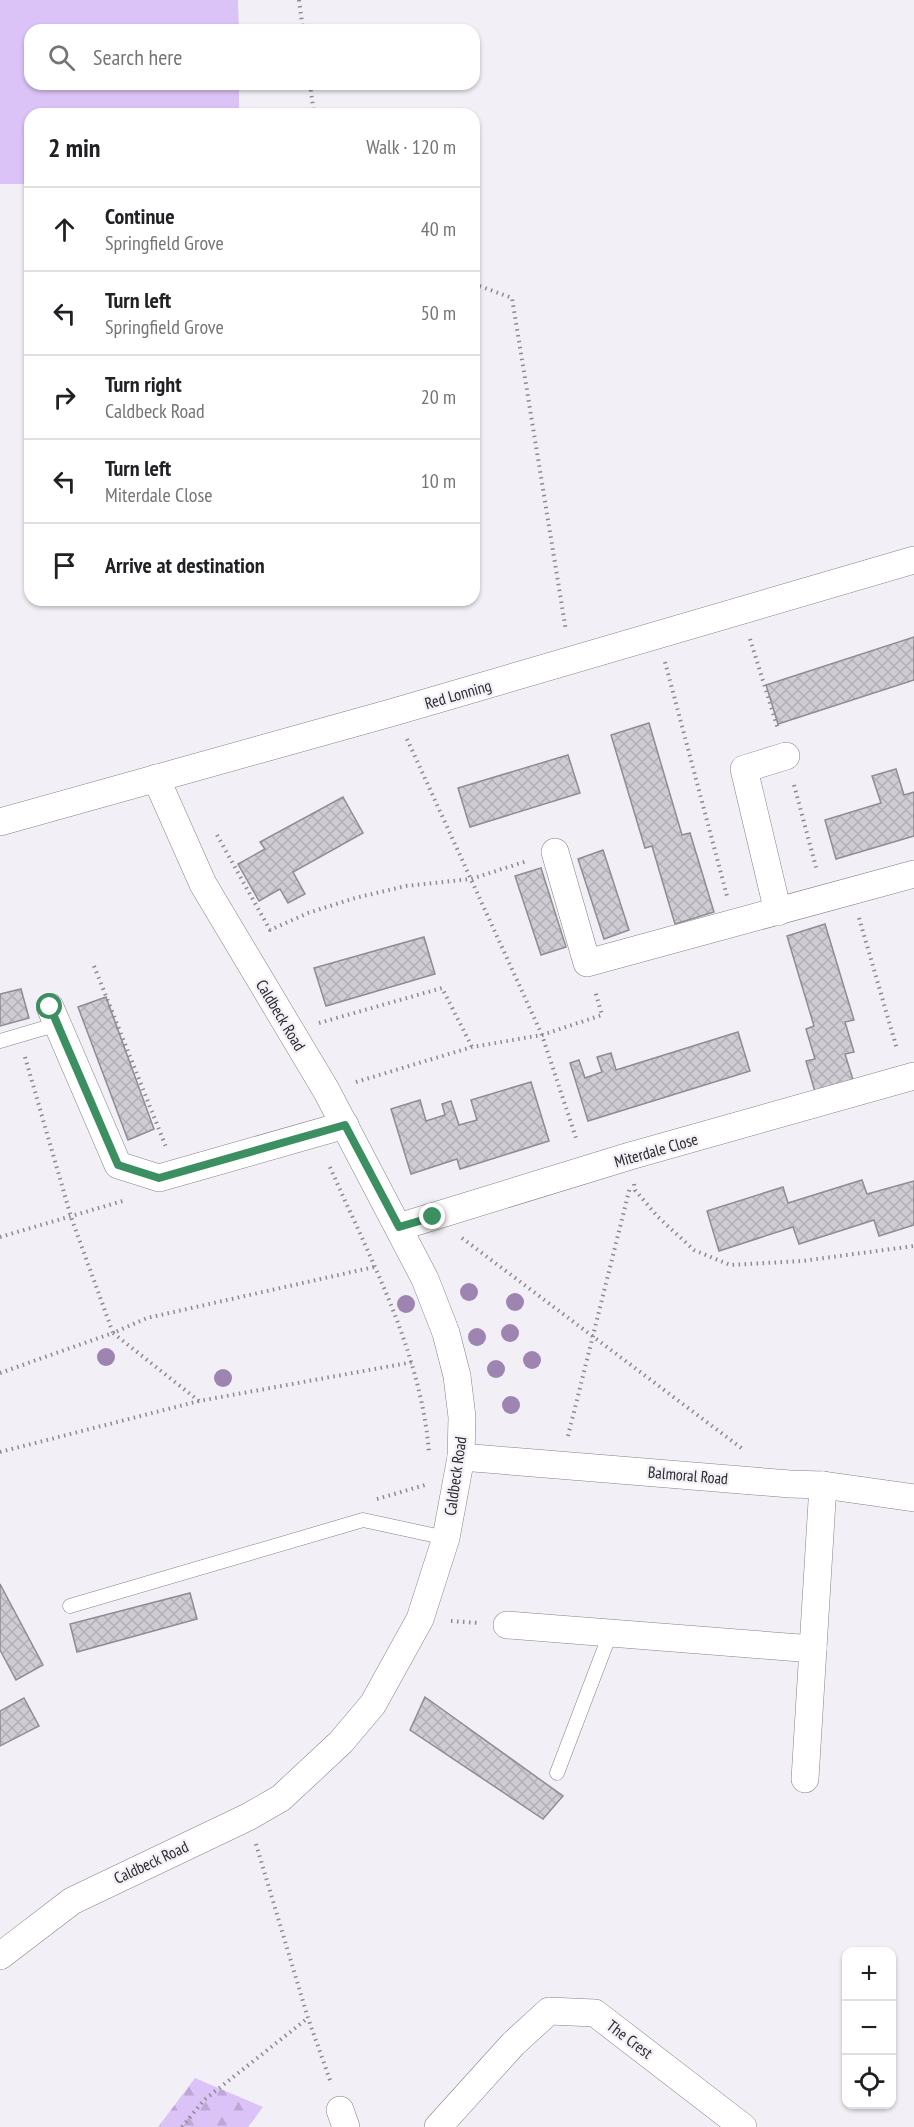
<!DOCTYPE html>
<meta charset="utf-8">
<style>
:root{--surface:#fff;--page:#f6f6f6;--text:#202124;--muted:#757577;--line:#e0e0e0}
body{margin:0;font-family:"PT Sans Narrow",sans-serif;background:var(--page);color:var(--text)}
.controls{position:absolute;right:18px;bottom:18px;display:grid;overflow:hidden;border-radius:12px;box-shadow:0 2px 4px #0004}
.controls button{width:54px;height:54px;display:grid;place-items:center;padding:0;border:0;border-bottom:2px solid var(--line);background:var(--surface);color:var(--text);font:30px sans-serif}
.stop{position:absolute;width:18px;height:18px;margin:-14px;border:4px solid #3b8f61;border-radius:50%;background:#fff}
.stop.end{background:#3b8f61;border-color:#fff;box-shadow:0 2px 6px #0008}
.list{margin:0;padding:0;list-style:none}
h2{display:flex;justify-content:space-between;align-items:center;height:78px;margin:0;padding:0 24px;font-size:26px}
h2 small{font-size:20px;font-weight:400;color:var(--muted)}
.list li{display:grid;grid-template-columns:39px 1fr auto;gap:18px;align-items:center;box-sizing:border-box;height:84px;padding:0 24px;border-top:2px solid var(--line)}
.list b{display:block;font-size:22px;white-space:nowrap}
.list p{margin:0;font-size:20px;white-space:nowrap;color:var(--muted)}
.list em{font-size:20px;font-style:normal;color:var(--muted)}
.icon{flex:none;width:33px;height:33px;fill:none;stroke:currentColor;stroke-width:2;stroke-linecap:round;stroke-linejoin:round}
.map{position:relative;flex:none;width:914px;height:2127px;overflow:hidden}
.search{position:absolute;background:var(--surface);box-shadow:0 2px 4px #0004;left:24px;top:24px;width:456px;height:66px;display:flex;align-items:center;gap:15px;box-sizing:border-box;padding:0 21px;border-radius:18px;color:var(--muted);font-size:22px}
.panel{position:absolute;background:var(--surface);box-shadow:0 2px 4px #0004;left:24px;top:108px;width:456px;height:498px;border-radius:18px}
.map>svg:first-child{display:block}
.forest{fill:url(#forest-firs)}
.park{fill:#dcc3f7}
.building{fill:url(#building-cross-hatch);stroke:#8f8c93;stroke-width:1.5}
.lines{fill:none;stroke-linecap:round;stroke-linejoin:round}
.service-casing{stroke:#858289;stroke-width:15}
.minor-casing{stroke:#858289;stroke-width:28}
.path{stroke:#8d8b90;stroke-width:4;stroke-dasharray:1.5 4.5;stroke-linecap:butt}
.service{stroke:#fff;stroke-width:14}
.minor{stroke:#fff;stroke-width:27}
.tree{fill:#9d84b1}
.route{stroke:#3b8f61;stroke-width:8}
.labels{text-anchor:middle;stroke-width:4.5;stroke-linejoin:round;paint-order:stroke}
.street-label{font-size:16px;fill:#2b2a2d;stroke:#f3eff7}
</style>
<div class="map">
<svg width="914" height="2127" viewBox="0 0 914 2127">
<defs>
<pattern id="forest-firs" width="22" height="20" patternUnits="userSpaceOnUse" patternTransform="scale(1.5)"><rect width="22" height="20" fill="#dcc3f7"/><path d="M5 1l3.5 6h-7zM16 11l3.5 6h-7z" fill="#bda8d4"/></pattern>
<pattern id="building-cross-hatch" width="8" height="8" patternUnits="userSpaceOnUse" patternTransform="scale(1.5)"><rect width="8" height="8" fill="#cfccd4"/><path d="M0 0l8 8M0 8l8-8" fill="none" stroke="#b2afb6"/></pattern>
</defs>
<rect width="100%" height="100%" fill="#f3eff7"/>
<!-- forest -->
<path class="forest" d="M195,2078l68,29 -15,20h-90z"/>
<!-- park -->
<path class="park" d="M0,0h238l1,30h-209v54h209v30h-209v70h-30z"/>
<!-- building -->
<g class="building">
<path d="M914,637v43l-136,44 -12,-39z"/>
<path d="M649,723l33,112 8,-2 24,79 -39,12 -23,-78 -7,2 -34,-113z"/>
<path d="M568,755l12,38 -110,34 -12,-39z"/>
<path d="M896,769l8,26 10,-3v44l-78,23 -11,-39 56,-17 -9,-27z"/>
<path d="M343,797l20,36 -70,39 12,22 -17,9 -8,-14 -21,12 -21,-37 27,-15 -5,-7z"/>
<path d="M603,850l26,80 -25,9 -26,-80z"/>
<path d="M541,868l25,79 -25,8 -26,-79z"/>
<path d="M825,924l29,96 -9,2 9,30 -9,2 9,29 -38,12 -10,-34 9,-2 -9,-30 8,-3 -27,-90z"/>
<path d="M424,937l11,37 -109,32 -12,-38z"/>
<path d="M21,989l8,29 -29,8v-32z"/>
<path d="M106,997l48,132 -26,11 -50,-133z"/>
<path d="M738,1032l12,39 -162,50 -18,-58 9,-3 6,18 17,-6 -5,-15 14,-4 5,17z"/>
<path d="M531,1082l18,59 -89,28 -3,-10 -46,15 -20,-65 29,-9 6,21 19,-6 -3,-11 9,-3 8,24 18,-5 -6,-20z"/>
<path d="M862,1180l5,14 47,-13v44l-35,11 -5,-16 -75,24 -6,-17 -74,24 -12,-40 76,-24 5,16z"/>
<path d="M0,1584l43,81 -27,15 -16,-30z"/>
<path d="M190,1593l7,26 -120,33 -7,-28z"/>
<path d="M425,1697l138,99 -20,23 -133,-89z"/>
<path d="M24,1698l15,28 -39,20v-35z"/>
</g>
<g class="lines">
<!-- service casing -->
<g class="service-casing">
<g id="service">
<path d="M0,1041l58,-17"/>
<path d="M70,1606l293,-86 83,18"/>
<path d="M557,1773l53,-139"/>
</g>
</g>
<!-- minor casing -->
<g class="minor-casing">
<g id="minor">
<path d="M0,822l394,-110 520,-152"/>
<path d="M555,852l32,111 327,-89"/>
<path d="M778,912l-34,-143 42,-13"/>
<path d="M50,1007l68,158 41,13 186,-53"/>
<path d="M399,1227l231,-71 284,-80"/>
<path d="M461,1457l329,27 33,1 91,13"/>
<path d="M507,1625l306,24"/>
<path d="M805,1779l18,-294"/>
<path d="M0,1956l72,-55 176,-84 33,-19 60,-56 32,-38 47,-85 26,-81 15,-81 1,-40 -5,-41 -11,-43 -21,-54 -99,-189 -123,-206 -47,-106"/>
<path d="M340,2110l6,17"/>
<path d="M438,2127l75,-83 36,-33 46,2 148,114"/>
</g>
</g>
<!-- path -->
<g class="path">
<path d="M299,0l4,30"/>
<path d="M310,84l4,30"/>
<path d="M474,284l38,14 54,333"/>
<path d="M750,639l28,90"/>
<path d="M665,662l62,234"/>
<path d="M407,739l135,296 35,106"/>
<path d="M794,785l23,86"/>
<path d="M217,835l53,95 38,-17 47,-15 51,-12 65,-7 56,-18"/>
<path d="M859,918l38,131"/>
<path d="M94,966l72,181"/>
<path d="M319,1023l123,-35 30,59"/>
<path d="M25,1057l46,160 42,116 34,-15 227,-51"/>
<path d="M356,1082l116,-35 70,-12 60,-20 -7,-24"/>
<path d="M330,1167c40,92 91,184 99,286"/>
<path d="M634,1184l1,6 23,27 36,33 36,15 72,-4 112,-15"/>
<path d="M0,1237l126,-37"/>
<path d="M462,1238l282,212"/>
<path d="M0,1373l113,-40 86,68 214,-39"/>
<path d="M568,1436l62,-249"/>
<path d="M0,1452l199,-51"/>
<path d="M377,1499l48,-14"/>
<path d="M451,1621l28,2"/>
<path d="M256,1844l52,174 23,65"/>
<path d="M182,2127l22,-27 104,-82"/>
</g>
<!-- service -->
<use href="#service" class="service"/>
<!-- minor -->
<use href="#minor" class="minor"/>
</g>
<!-- trees -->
<g class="tree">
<circle cx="469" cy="1292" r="9"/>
<circle cx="515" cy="1302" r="9"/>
<circle cx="406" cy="1304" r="9"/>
<circle cx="510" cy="1333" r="9"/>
<circle cx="477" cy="1337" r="9"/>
<circle cx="106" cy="1357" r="9"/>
<circle cx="532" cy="1360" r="9"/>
<circle cx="496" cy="1369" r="9"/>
<circle cx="223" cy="1378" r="9"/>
<circle cx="511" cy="1405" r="9"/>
</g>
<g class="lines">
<!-- route -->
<path class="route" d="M50,1007l68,158 41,13 186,-53 54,102 34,-10"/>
</g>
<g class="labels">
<!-- street labels -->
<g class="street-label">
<text transform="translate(458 694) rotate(-16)" y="6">Red Lonning</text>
<text transform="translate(281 1015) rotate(59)" y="6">Caldbeck Road</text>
<text transform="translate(656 1150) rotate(-16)" y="6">Miterdale Close</text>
<text transform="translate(688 1475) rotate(5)" y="6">Balmoral Road</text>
<text transform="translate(455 1476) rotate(-82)" y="6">Caldbeck Road</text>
<text transform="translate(151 1862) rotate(-25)" y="6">Caldbeck Road</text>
<text transform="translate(630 2039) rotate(37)" y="6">The Crest</text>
</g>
</g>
</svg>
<div class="controls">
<button>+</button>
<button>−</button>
<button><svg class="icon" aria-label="locate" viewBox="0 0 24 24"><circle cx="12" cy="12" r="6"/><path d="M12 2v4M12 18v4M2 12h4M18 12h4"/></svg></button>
</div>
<div class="stop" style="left:50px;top:1007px"></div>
<div class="stop end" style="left:433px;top:1217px"></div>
<div class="search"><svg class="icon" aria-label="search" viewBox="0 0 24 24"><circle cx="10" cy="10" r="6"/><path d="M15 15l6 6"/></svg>Search here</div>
<section class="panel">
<h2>2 min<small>Walk · 120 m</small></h2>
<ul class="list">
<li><svg class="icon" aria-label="ahead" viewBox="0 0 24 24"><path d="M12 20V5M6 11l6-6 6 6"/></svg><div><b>Continue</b><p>Springfield Grove</p></div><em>40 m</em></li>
<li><svg class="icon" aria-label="left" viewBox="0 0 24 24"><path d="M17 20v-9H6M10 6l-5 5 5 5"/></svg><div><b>Turn left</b><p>Springfield Grove</p></div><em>50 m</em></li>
<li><svg class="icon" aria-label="right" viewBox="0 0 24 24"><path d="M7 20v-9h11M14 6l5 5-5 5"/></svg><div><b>Turn right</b><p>Caldbeck Road</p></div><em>20 m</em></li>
<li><svg class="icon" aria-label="left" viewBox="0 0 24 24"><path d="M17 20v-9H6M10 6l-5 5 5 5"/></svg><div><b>Turn left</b><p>Miterdale Close</p></div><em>10 m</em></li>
<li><svg class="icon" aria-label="arrive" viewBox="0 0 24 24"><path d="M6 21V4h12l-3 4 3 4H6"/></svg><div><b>Arrive at destination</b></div></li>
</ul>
</section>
</div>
